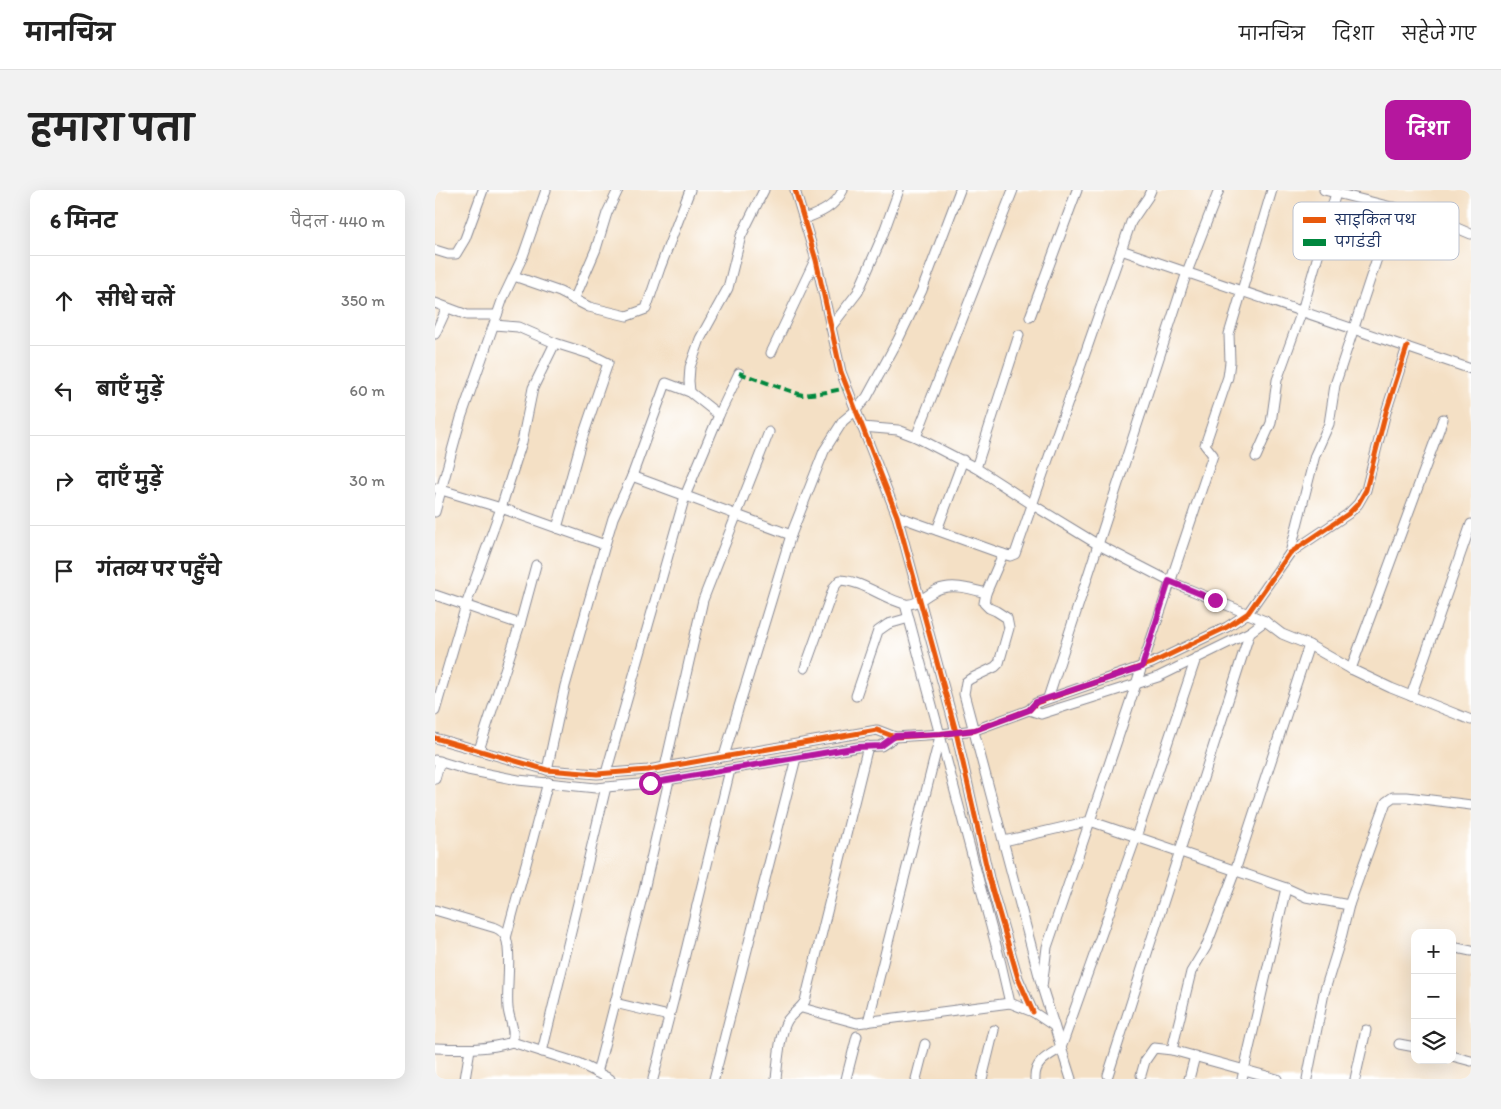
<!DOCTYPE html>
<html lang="hi">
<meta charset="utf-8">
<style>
:root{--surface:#fff;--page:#f2f2f2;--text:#222;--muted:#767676;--line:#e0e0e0;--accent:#b5179e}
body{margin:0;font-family:Itim,"Playpen Sans Deva",sans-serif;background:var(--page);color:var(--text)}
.controls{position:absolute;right:15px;bottom:15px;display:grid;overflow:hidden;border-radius:10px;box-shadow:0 5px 20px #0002}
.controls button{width:45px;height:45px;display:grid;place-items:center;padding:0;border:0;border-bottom:1px solid var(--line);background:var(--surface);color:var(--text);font:25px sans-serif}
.stop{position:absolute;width:15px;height:15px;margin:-11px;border:4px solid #b5179e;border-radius:50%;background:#fff}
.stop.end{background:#b5179e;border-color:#fff;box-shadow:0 1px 5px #0008}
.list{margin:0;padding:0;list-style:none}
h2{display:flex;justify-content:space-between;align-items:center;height:65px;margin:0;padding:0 20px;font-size:21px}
h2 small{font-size:16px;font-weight:400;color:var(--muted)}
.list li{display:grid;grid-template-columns:32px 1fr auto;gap:15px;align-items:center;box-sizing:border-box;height:90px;padding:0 20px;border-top:1px solid var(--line)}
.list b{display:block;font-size:19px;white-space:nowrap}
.list em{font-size:16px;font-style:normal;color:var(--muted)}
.icon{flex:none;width:28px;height:28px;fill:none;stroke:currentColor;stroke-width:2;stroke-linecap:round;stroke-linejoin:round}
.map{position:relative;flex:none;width:1036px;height:889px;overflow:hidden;border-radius:10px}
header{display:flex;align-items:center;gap:30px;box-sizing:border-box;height:70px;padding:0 25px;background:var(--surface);border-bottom:1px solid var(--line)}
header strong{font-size:24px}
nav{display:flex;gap:28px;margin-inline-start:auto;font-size:18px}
.intro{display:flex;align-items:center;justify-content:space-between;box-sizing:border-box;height:120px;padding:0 30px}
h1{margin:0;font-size:35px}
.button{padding:12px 22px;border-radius:10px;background:var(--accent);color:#fff;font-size:18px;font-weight:700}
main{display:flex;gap:30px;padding:0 30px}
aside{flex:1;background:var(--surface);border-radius:10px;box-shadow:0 5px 20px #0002}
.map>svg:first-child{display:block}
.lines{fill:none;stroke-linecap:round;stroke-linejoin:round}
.minor-casing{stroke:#888892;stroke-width:11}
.minor{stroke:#fff;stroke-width:9}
.quiet{stroke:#00873e;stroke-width:4;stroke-dasharray:8 4;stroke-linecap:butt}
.cycleway-casing{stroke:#fff;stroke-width:8}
.cycleway{stroke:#e8590c;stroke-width:5}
.route{stroke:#b5179e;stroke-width:6}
.key{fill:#fff;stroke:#bbc1cf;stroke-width:1}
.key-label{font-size:14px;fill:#1b2f5e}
</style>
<header>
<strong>मानचित्र</strong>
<nav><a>मानचित्र</a><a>दिशा</a><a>सहेजे गए</a></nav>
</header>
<div class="intro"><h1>हमारा पता</h1><a class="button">दिशा</a></div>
<main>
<aside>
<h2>6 मिनट<small>पैदल · 440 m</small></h2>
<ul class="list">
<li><svg class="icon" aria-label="ahead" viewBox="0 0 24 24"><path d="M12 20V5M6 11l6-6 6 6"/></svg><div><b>सीधे चलें</b></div><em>350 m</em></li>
<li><svg class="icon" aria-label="left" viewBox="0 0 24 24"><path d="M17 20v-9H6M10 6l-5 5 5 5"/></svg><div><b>बाएँ मुड़ें</b></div><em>60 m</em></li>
<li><svg class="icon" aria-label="right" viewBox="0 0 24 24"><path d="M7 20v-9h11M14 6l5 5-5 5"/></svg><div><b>दाएँ मुड़ें</b></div><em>30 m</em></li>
<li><svg class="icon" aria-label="arrive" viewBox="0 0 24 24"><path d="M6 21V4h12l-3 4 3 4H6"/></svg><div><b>गंतव्य पर पहुँचे</b></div></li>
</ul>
</aside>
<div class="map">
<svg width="1036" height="889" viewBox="0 0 1036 889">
<rect width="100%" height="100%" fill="#fff"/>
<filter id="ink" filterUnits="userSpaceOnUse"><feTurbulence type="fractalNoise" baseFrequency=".02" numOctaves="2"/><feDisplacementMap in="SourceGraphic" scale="10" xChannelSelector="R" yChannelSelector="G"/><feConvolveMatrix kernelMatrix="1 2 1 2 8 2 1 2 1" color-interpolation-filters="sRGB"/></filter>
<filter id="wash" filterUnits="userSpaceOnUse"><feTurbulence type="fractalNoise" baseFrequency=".0096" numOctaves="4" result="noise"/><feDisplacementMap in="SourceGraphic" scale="20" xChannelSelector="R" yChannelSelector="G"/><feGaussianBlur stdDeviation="1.12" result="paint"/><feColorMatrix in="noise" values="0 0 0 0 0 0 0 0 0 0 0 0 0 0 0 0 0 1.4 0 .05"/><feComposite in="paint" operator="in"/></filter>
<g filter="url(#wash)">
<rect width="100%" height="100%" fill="#f4e0c5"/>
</g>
<g filter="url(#ink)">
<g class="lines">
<!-- minor casing -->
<g class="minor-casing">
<g id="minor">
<path d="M360,0l21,70 25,112 56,144 59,216 33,146 29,100 15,34"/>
<path d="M889,0l107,27 40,17"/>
<path d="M369,29c16,-6 31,-12 39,-29"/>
<path d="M0,60l13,4h8l9,-15 18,-49"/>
<path d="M686,60l350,119"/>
<path d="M79,86l46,16 29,15 38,9 19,-7 14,-41 30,-78"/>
<path d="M139,110l22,-51 11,-36 11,-23"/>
<path d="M0,113l32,12h30"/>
<path d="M595,127l47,-127"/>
<path d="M59,135l24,2 37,16"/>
<path d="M396,137l27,-35 24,-55 17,-47"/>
<path d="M0,144l12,-26"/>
<path d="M336,163l44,-93"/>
<path d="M255,202l-1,-11 1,-14 10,-28 28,-51 13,-52 23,-46"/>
<path d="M427,237l36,3 18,7 60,31 57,37 64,39 72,37 96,40 17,13 27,11 42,24 40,19 80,32"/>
<path d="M481,247l97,-247"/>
<path d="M821,267l15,-34 6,-43 25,-69 34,-118"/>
<path d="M541,278l43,-133"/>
<path d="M197,286l159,59 33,-84 19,-30 12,-10 12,-14 31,-57 24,-50 38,-100"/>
<path d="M0,298l66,20 104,37 8,-27 19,-42 34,-93 24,9 29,23 20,-42"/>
<path d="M0,322l26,-94 42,-120 20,-42 23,-66"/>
<path d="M462,326l106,38 7,2 5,-2 116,-332 17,-25 3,-7"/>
<path d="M502,340l26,-70"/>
<path d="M855,363l25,-98 14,-31 6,-39 59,-178"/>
<path d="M568,364l-17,39 -2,10 5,5 7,3 11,7 2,10 -10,35 -4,4 -25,12 -4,3 -2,12 77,289"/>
<path d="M0,405l85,29 -41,126"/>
<path d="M470,414l96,360 9,39 23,9 21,14"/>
<path d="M85,434l16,-59"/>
<path d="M370,478l29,-81 6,-7c24,1 43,19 65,24 12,2 22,-10 32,-14 15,-7 34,-1 49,3"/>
<path d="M916,479l92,-250"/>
<path d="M421,506l22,-65 10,-7 21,-6"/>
<path d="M976,506l60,-172"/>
<path d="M613,508l139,-426 32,-82"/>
<path d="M594,520l12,4 117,-37 92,-45 15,-11"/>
<path d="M0,521l31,-106 35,-97 21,-66 11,-54 22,-45 35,11 18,9 -27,79 -24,86"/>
<path d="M0,548l112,32 50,4 51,-4 229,-40 18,7 46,-3 34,-4 54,-20 7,-7 116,-40 75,-36 21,-14 42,-60 58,-39 10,-10 8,-14 20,-78 21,-65"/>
<path d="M289,566l67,-221"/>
<path d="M0,570l33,10 50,10 78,8 54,-5 208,-36 23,-1 14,-9"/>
<path d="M230,577l38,-167 66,-168"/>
<path d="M112,580l18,-84 40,-141"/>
<path d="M171,583l79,-277 34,-81"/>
<path d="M0,589l5,-18"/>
<path d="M569,651l86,-20 123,-366 -8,-10 23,-68 2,-15 -1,-28 43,-144"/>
<path d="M0,720l61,18c5,2 8,5 10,10 6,15 0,52 2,70 1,12 8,22 4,34 -25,8 -51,7 -77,6"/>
<path d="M71,748l42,-156"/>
<path d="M1017,757l19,4"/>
<path d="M180,813l54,13"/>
<path d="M367,818l55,15 153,-20"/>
<path d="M433,832l72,-286"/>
<path d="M77,852l66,21 32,16"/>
<path d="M964,854l16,3"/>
<path d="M737,860l19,-78 15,-25 29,-76 74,-226"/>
<path d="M107,862l64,-265"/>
<path d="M1017,866l19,5"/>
<path d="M162,883l47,-183 25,-110"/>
<path d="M673,885l142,-443"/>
<path d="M706,885l4,-14 9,-13 18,2 105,29"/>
<path d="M30,889l5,-30"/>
<path d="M218,889l29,-112 48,-197"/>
<path d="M279,889l82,-321"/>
<path d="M341,889c2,-16 3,-44 11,-58 5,-8 14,-12 18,-20l63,-255"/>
<path d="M411,889l11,-43"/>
<path d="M481,889l9,-35"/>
<path d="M547,889l12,-49"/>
<path d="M600,889c-1,-17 13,-23 26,-31l75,-211 60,-179"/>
<path d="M636,889l-29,-92 5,-40 43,-126 196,67 20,9 43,8"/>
<path d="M754,889l6,-23"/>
<path d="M807,889l44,-191"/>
<path d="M872,889l17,-86 17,-55 8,-33 37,-103 7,-5h14l64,8"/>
<path d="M920,889l11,-49"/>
</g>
</g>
<!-- minor -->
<use href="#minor" class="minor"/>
<!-- quiet -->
<path class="quiet" d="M304,183l63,22 25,-3 20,-4"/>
<!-- cycleway casing -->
<g class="cycleway-casing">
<g id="cycleway">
<path d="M360,0l21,70 25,112 56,144 59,216 33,146 29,100 15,34"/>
<path d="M0,548l112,32 50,4 51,-4 229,-40 18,7 46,-3 34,-4 54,-20 7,-7 116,-40 75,-36 21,-14 42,-60 58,-39 10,-10 8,-14 20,-78 21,-65"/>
</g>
</g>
<!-- cycleway -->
<use href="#cycleway" class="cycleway"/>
</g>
</g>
<g class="lines" filter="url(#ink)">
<!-- route -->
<path class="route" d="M215,593l208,-36 23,-1 14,-10 46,-2 34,-4 54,-20 7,-8 106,-35 27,-86 46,19"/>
</g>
<!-- legend -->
<rect x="858" y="12" width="166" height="58" rx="8" class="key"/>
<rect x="868" y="27" width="23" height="6" fill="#e8590c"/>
<rect x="868" y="49" width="23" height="7" fill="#00873e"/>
<g class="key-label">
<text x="900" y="35">साइकिल पथ</text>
<text x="900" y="57">पगडंडी</text>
</g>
</svg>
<div class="controls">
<button>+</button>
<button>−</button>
<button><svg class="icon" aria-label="layers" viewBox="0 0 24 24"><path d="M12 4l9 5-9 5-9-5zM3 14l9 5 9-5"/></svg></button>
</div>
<div class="stop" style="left:215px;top:593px"></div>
<div class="stop end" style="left:780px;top:410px"></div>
</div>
</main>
